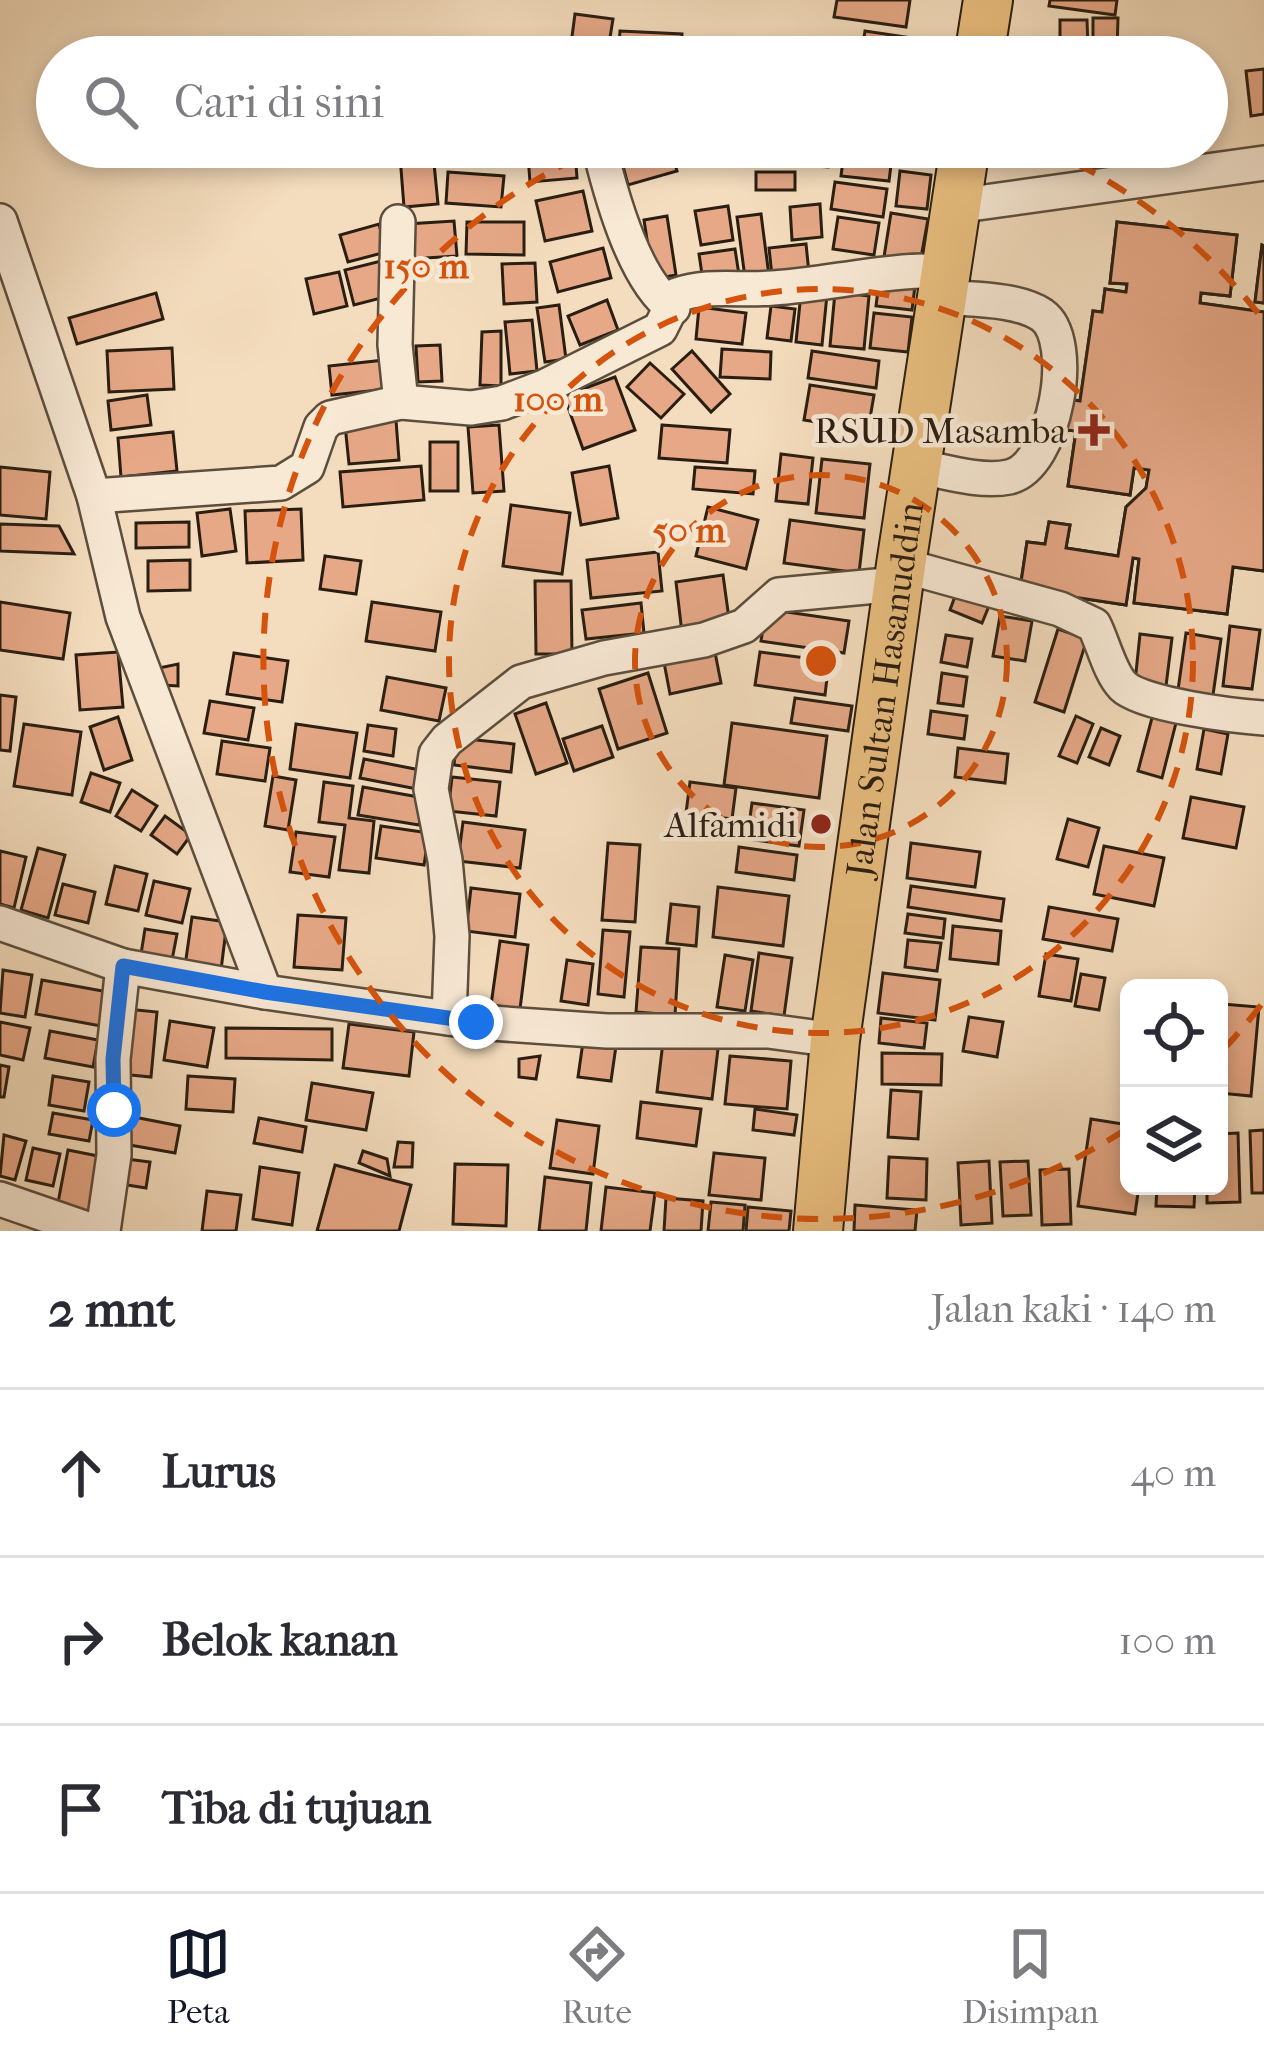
<!DOCTYPE html>
<html lang="id">
<meta charset="utf-8">
<style>
:root{--surface:#fff;--page:#f7f7f7;--text:#2b2b33;--muted:#7c7c81;--line:#e1e1e2;--accent:#111827}
body{margin:0;font-family:"IM FELL French Canon",serif;background:var(--page);color:var(--text)}
.controls{position:absolute;right:36px;bottom:36px;display:grid;overflow:hidden;border-radius:18px;box-shadow:0 6px 18px #0003}
.controls button{width:108px;height:108px;display:grid;place-items:center;padding:0;border:0;border-bottom:3px solid var(--line);background:var(--surface);color:var(--text);font:60px sans-serif}
.stop{position:absolute;width:36px;height:36px;margin:-27px;border:9px solid #1a73e8;border-radius:50%;background:#fff}
.stop.end{background:#1a73e8;border-color:#fff;box-shadow:0 3px 12px #0008}
.list{margin:0;padding:0;list-style:none}
h2{display:flex;justify-content:space-between;align-items:center;height:156px;margin:0;padding:0 48px;font-size:51px}
h2 small{font-size:39px;font-weight:400;color:var(--muted)}
.list li{display:grid;grid-template-columns:78px 1fr auto;gap:36px;align-items:center;box-sizing:border-box;height:168px;padding:0 48px;border-top:3px solid var(--line)}
.list b{display:block;font-size:45px;white-space:nowrap}
.list em{font-size:39px;font-style:normal;color:var(--muted)}
.icon{flex:none;width:66px;height:66px;fill:none;stroke:currentColor;stroke-width:2;stroke-linecap:round;stroke-linejoin:round}
.map{position:relative;flex:none;width:1264px;height:1231px;overflow:hidden}
.search{position:absolute;background:var(--surface);box-shadow:0 6px 18px #0003;left:36px;right:36px;top:36px;height:132px;display:flex;align-items:center;gap:30px;box-sizing:border-box;padding:0 42px;border-radius:66px;color:var(--muted);font-size:45px}
.sheet{height:660px;background:var(--surface)}
nav{display:flex;justify-content:space-around;align-items:center;box-sizing:border-box;height:168px;border-top:3px solid var(--line);background:var(--surface);font-size:33px;color:var(--muted)}
nav a{display:grid;justify-items:center;gap:6px}
nav .on{color:var(--accent)}
.map>svg:first-child{display:block}
.building{fill:#e6a887;stroke:#2a1e12;stroke-width:3;fill-rule:evenodd}
.lines{fill:none;stroke-linecap:round;stroke-linejoin:round}
.minor-casing{stroke:#5c4e3d;stroke-width:38}
.highway-casing{stroke:#2a1e12;stroke-width:52}
.minor{stroke:#f8e9d5;stroke-width:33}
.highway{stroke:#eabe7f;stroke-width:48}
.route{stroke:#1a73e8;stroke-width:15}
.ring{fill:none;stroke:#d5530d;stroke-width:6;stroke-dasharray:21 15}
.poi-dot{fill:#8f2418;stroke:#f8e9d5;stroke-width:4.5}
.labels{text-anchor:middle;stroke-width:9;stroke-linejoin:round;paint-order:stroke}
.poi-label{font-size:36px;fill:#2a1e12;stroke:#f8e9d5;text-anchor:end}
.street-label{font-size:36px;fill:#2a1e12;stroke:#f8e9d5}
.centre{fill:#d5530d;stroke:#f8e9d5;stroke-width:6}
.ring-label{font-size:36px;text-anchor:middle;font-weight:bold;fill:#d5530d;stroke:#f8e9d5;stroke-width:9;stroke-linejoin:round;paint-order:stroke}
</style>
<div class="map">
<svg width="1264" height="1231" viewBox="0 0 1264 1231">
<rect width="100%" height="100%" fill="#f4ddbe"/>
<filter id="stains"><feTurbulence type="fractalNoise" baseFrequency=".00167" numOctaves="4"/><feColorMatrix values="0 0 0 0 .2 0 0 0 0 .09 0 0 0 0 .02 0 0 0 .5 -.17"/></filter>
<radialGradient id="worn" r=".72"><stop offset=".6" stop-color="#630" stop-opacity="0"/><stop offset="1" stop-color="#630" stop-opacity=".3"/></radialGradient>
<!-- building -->
<g class="building">
<path d="M837,0h73l-4,27 -72,-10z"/>
<path d="M1050,0h67l-2,15 -66,-9z"/>
<path d="M575,14l38,5 -5,31 -37,-6z"/>
<path d="M1093,18h25l-1,31 -24,1z"/>
<path d="M1060,20h27l1,28 -28,1z"/>
<path d="M620,31l62,3 -1,23h-63z"/>
<path d="M865,31l47,7 -3,19h-48z"/>
<path d="M1160,43l2,14h-28l-1,-11z"/>
<path d="M534,46l49,6 -1,5h-49z"/>
<path d="M1264,69v45l-13,2 -5,-45z"/>
<path d="M618,147h52l7,24 -49,14z"/>
<path d="M816,147h13l-1,20 -12,-1z"/>
<path d="M1056,147h68v9l-68,-6z"/>
<path d="M575,151l2,27 -47,4 -2,-26z"/>
<path d="M844,152l48,5 -3,24 -48,-5z"/>
<path d="M433,153l5,51 -34,3 -4,-51z"/>
<path d="M900,171l31,4 -4,34 -31,-3z"/>
<path d="M448,172l56,4 -3,31 -55,-4z"/>
<rect x="756" y="172" width="39" height="18"/>
<path d="M835,182l52,7 -4,28 -52,-8z"/>
<path d="M583,191l9,40 -47,10 -9,-40z"/>
<path d="M820,204l2,33 -30,3 -2,-33z"/>
<path d="M728,206l5,34 -32,5 -6,-34z"/>
<path d="M891,213l37,6 -8,44 -36,-6z"/>
<path d="M761,214l8,62 -24,2 -8,-61z"/>
<path d="M667,216l9,59 -23,4 -9,-59z"/>
<path d="M838,217l41,6 -5,32 -41,-6z"/>
<path d="M454,221l3,35 -47,3 -3,-35z"/>
<path d="M467,222h57v33l-58,-1z"/>
<path d="M1117,222l120,13 -7,61 -29,-3 -1,10 64,9v23l-108,-15 -13,88 118,17 3,-23v169l-31,-4 -6,47 -93,-11 5,-44 -6,-1 -7,47 -106,-16 7,-47 18,2 4,-22 21,3 -4,23 52,8 8,-49 20,-19 3,-18 -15,-2 -4,27 -62,-9 8,-55 -19,-2 4,-31 19,3 13,-90 9,1 3,-23 21,3 1,-8 -17,-1zM1140,286l48,5 -1,10 -48,-7zM1140,429l15,2 -2,15 -15,-2zM1171,434l87,12 -14,105 -9,-1 3,-22 -89,-11v-6l11,-5 4,-22 3,1 -3,21 79,12 9,-59 -79,-12 -3,20h-4z"/>
<path d="M1117,222l120,13 -7,61 -29,-3 -1,10 64,9v259l-31,-4 -6,47 -93,-11 5,-44 -6,-1 -7,47 -106,-16 7,-47 18,2 4,-22 21,3 -4,23 52,8 8,-49 20,-19 3,-18 -15,-2 -4,27 -62,-9 8,-55 -19,-2 4,-31 19,3 13,-90 9,1 3,-23 21,3 1,-8 -17,-1z"/>
<path d="M379,224l7,28 -38,10 -8,-27z"/>
<path d="M806,244l3,29 -37,3 -3,-28z"/>
<path d="M1262,245l2,1v57l-9,-1z"/>
<path d="M1262,245l2,1v57l-9,-1z"/>
<path d="M603,248l8,30 -53,14 -8,-30z"/>
<path d="M735,249l4,26 -36,6 -4,-27z"/>
<path d="M381,261l8,35 -35,9 -9,-35z"/>
<path d="M535,263l2,39 -33,2 -2,-40z"/>
<path d="M339,272l8,34 -33,8 -8,-35z"/>
<path d="M879,282l36,4 -3,24 -36,-4z"/>
<path d="M835,292l34,4 -5,53 -34,-3z"/>
<path d="M156,293l7,26 -86,25 -8,-26z"/>
<path d="M801,293l26,2 -5,50 -26,-3z"/>
<path d="M607,300l11,30 -38,15 -12,-29z"/>
<path d="M559,305l7,54 -21,3 -8,-54z"/>
<path d="M771,306l24,3 -4,32 -24,-3z"/>
<path d="M699,307l47,6 -4,31 -46,-5z"/>
<path d="M874,313l38,4 -4,35 -38,-4z"/>
<path d="M532,320l5,51 -27,3 -5,-52z"/>
<path d="M501,331v55l-21,-1 2,-53z"/>
<path d="M440,345l2,36 -24,1 -2,-36z"/>
<path d="M172,348l2,41 -65,3 -2,-41z"/>
<path d="M722,349l49,3 -1,27 -50,-2z"/>
<path d="M692,351l38,43 -19,18 -39,-43z"/>
<path d="M812,351l67,10 -3,27 -68,-10z"/>
<path d="M385,360l3,29 -56,6 -3,-29z"/>
<path d="M650,363l34,31 -23,24 -34,-31z"/>
<path d="M615,377l20,53 -52,19 -19,-53z"/>
<path d="M810,385l64,10 -6,35 -64,-10z"/>
<path d="M147,395l4,30 -40,5 -3,-29z"/>
<path d="M396,420l3,40 -50,4 -4,-39z"/>
<path d="M499,425l5,66 -31,2 -5,-66z"/>
<path d="M662,425l68,5 -3,33 -68,-5z"/>
<path d="M173,432l4,39 -56,6 -3,-39z"/>
<rect x="430" y="442" width="28" height="49"/>
<path d="M781,454l32,4 -5,46 -32,-3z"/>
<path d="M822,459l48,5 -6,54 -48,-5z"/>
<path d="M421,466l3,34 -81,7 -3,-35z"/>
<path d="M609,466l9,52 -37,7 -9,-52z"/>
<path d="M0,467l50,5 -4,47 -46,-4z"/>
<path d="M695,467l60,4 -2,23 -60,-5z"/>
<path d="M511,505l59,8 -8,61 -59,-8z"/>
<path d="M708,507l50,13 -12,49 -50,-13z"/>
<path d="M230,509l6,42 -34,5 -5,-43z"/>
<path d="M301,509l2,51 -56,3 -2,-52z"/>
<path d="M790,520l74,10 -5,43 -75,-10z"/>
<path d="M189,522v25l-53,1v-25z"/>
<path d="M0,524l59,2 15,28 -74,-3z"/>
<path d="M658,552l4,39 -71,7 -4,-38z"/>
<path d="M325,556l36,5 -5,33 -36,-5z"/>
<path d="M190,560v30l-42,1v-30z"/>
<path d="M723,575l7,51 -48,7 -6,-51z"/>
<path d="M535,581h36l1,73h-36z"/>
<path d="M958,588l33,13 -9,22 -32,-13z"/>
<path d="M0,602l70,11 -7,46 -63,-9z"/>
<path d="M372,602l69,10 -6,39 -69,-10z"/>
<path d="M641,603l3,30 -58,6 -4,-29z"/>
<path d="M766,609l83,12 -5,32 -83,-12z"/>
<path d="M1000,616l32,5 -7,40 -32,-5z"/>
<path d="M1230,626l30,4 -8,59 -29,-3z"/>
<path d="M1058,629l29,10 -23,73 -29,-10z"/>
<path d="M1186,633l35,6 -8,56 -35,-5z"/>
<path d="M1140,634l32,4 -6,48 -31,-4z"/>
<path d="M946,635l26,4 -5,28 -26,-5z"/>
<path d="M713,642l8,41 -51,11 -8,-42z"/>
<path d="M118,652l5,55 -43,3 -4,-55z"/>
<path d="M760,652l69,9 -4,34 -70,-10z"/>
<path d="M234,653l54,8 -6,41 -55,-8z"/>
<path d="M178,664v22l-17,-1 -7,-16z"/>
<path d="M648,673l19,60 -49,16 -19,-60z"/>
<path d="M942,673l25,4 -4,29 -25,-3z"/>
<path d="M387,677l59,11 -7,33 -58,-11z"/>
<path d="M0,695l16,2 -6,54 -10,-1z"/>
<path d="M795,698l57,8 -4,25 -57,-8z"/>
<path d="M210,701l44,7 -6,32 -44,-7z"/>
<path d="M546,703l21,60 -31,11 -21,-60z"/>
<path d="M931,711l36,5 -3,23 -36,-5z"/>
<path d="M1153,714l24,5 -15,59 -24,-7z"/>
<path d="M1076,716l17,8 -16,39 -18,-7z"/>
<path d="M118,717l14,43 -28,10 -14,-43z"/>
<path d="M732,723l95,13 -8,62 -95,-13z"/>
<path d="M24,724l57,8 -9,63 -58,-9z"/>
<path d="M296,724l61,9 -7,45 -60,-9z"/>
<path d="M368,725l28,4 -3,27 -29,-5z"/>
<path d="M602,726l11,31 -39,14 -11,-32z"/>
<path d="M1101,728l19,8 -11,29 -20,-8z"/>
<path d="M1204,729l24,5 -7,40 -24,-5z"/>
<path d="M457,738l57,6 -3,28 -57,-7z"/>
<path d="M222,741l48,7 -5,33 -48,-7z"/>
<path d="M958,748l50,6 -3,29 -50,-6z"/>
<path d="M364,759l56,11 -3,19 -57,-11z"/>
<path d="M91,773l29,10 -10,29 -29,-10z"/>
<path d="M273,776l23,4 -8,50 -23,-4z"/>
<path d="M452,777l48,5 -4,34 -48,-5z"/>
<path d="M324,782l29,4 -4,32 25,3 -5,52 -30,-3 6,-45 -26,-3z"/>
<path d="M690,782l46,6 -4,31 -46,-6z"/>
<path d="M363,787l61,11 -5,27 -61,-10z"/>
<path d="M132,790l25,16 -16,25 -25,-15z"/>
<path d="M1191,797l53,10 -8,41 -53,-10z"/>
<path d="M752,803l52,7 -5,36 -52,-7z"/>
<path d="M165,816l26,19 -14,19 -26,-19z"/>
<path d="M1068,819l31,9 -11,39 -31,-8z"/>
<path d="M463,822l62,8 -5,38 -62,-7z"/>
<path d="M381,826l48,7 -5,32 -48,-7z"/>
<path d="M296,832l39,5 -6,40 -39,-5z"/>
<path d="M608,843l32,2 -5,77 -33,-2z"/>
<path d="M911,843l69,9 -5,35 -68,-9z"/>
<path d="M1104,846l60,12 -10,48 -60,-12z"/>
<path d="M739,847l58,8 -3,25 -58,-8z"/>
<path d="M38,848l27,7 -17,63 -27,-8z"/>
<path d="M0,851l26,6 -12,51 -14,-4z"/>
<path d="M115,866l32,8 -9,37 -32,-7z"/>
<path d="M154,881l36,8 -8,34 -36,-8z"/>
<path d="M63,884l32,8 -7,31 -33,-8z"/>
<path d="M911,886l93,13 -3,22 -93,-14z"/>
<path d="M718,887l71,9 -6,50 -70,-9z"/>
<path d="M471,888l49,6 -5,43 -49,-6z"/>
<path d="M671,904l28,3 -3,39 -29,-3z"/>
<path d="M1049,907l69,12 -6,32 -69,-12z"/>
<path d="M908,914l37,5 -2,19 -38,-5z"/>
<path d="M298,915l48,3 -4,52 -48,-3z"/>
<path d="M192,917l35,5 -6,48 -36,-4z"/>
<path d="M953,926l48,5 -3,33 -48,-5z"/>
<path d="M145,929l32,5 -5,26 -31,-6z"/>
<path d="M603,930l27,2 -6,65 -26,-3z"/>
<path d="M908,940l33,3 -4,28 -32,-4z"/>
<path d="M500,941l28,4 -8,64 -29,-4z"/>
<path d="M641,947l38,2 -4,66 -39,-3z"/>
<path d="M759,953l33,5 -8,58 -33,-5z"/>
<path d="M1046,954l32,5 -7,42 -32,-5z"/>
<path d="M725,955l28,5 -8,51 -28,-4z"/>
<path d="M567,960l26,4 -5,41 -27,-4z"/>
<path d="M3,970l29,5 -7,42 -25,-4z"/>
<path d="M883,973l57,7 -5,40 -57,-7z"/>
<path d="M1081,974l24,4 -6,32 -24,-4z"/>
<path d="M42,980l66,12 -7,34 -65,-12z"/>
<path d="M1222,1004l37,3 -8,89 -32,-3z"/>
<path d="M127,1009l30,3 -6,65 -31,-3z"/>
<path d="M969,1017l34,5 -6,35 -34,-6z"/>
<path d="M881,1018l46,5 -3,25 -45,-5z"/>
<path d="M170,1021l44,7 -7,39 -43,-7z"/>
<path d="M0,1022l30,6 -7,32 -23,-5z"/>
<path d="M349,1024l65,8 -5,44 -66,-8z"/>
<path d="M226,1028l106,1v31l-106,-2z"/>
<path d="M50,1031l48,9 -5,27 -48,-9z"/>
<path d="M583,1042l33,4 -5,35 -33,-4z"/>
<path d="M663,1042l55,7 -6,50 -55,-7z"/>
<path d="M882,1053l60,1 -1,31 -59,-1z"/>
<path d="M540,1056l-4,23 -17,-2v-18z"/>
<path d="M730,1056l61,5 -4,48 -62,-5z"/>
<path d="M0,1065l9,2 -5,30h-4z"/>
<path d="M53,1076l36,6 -5,29 -35,-6z"/>
<path d="M188,1076l47,3 -2,33 -47,-3z"/>
<path d="M312,1083l61,10 -7,37 -60,-10z"/>
<path d="M891,1090l30,2 -3,47 -30,-2z"/>
<path d="M641,1102l60,7 -5,37 -59,-8z"/>
<path d="M755,1109l42,6 -3,20 -41,-5z"/>
<path d="M53,1113l40,7 -4,21 -40,-7z"/>
<path d="M129,1116l51,10 -5,27 -51,-9z"/>
<path d="M259,1118l47,9 -4,25 -48,-9z"/>
<path d="M1091,1119l38,6v61h10l-4,28 -57,-8z"/>
<path d="M557,1120l42,6 -6,48 -43,-6z"/>
<path d="M1264,1130v63h-12l-2,-62z"/>
<path d="M1238,1133l2,69 -33,1v-17h12v-52z"/>
<path d="M4,1135l22,6 -11,39 -15,-4z"/>
<path d="M398,1142l15,1 -1,24h-18z"/>
<path d="M33,1148l27,6 -7,32 -27,-6z"/>
<path d="M68,1150l35,7 -10,57 -36,-6z"/>
<path d="M363,1151l24,8 3,17 -31,-13z"/>
<path d="M714,1153l51,5 -4,42 -52,-5z"/>
<path d="M889,1157l38,2 -1,41 -39,-2z"/>
<path d="M119,1158l31,4 -4,26 -31,-5z"/>
<path d="M989,1161l3,62 -31,2 -3,-62z"/>
<path d="M1028,1161l3,54 -28,1 -3,-54z"/>
<path d="M455,1164l53,1 -2,61 -53,-2z"/>
<path d="M335,1165l76,20 -12,46h-82z"/>
<path d="M260,1167l39,6 -7,52 -39,-6z"/>
<path d="M1069,1169l2,55 -29,1 -2,-55z"/>
<path d="M545,1177l46,6 -5,48h-47z"/>
<path d="M1157,1186h38l-1,21 -38,-1z"/>
<path d="M606,1187l49,6 -5,38h-49z"/>
<path d="M207,1191l34,4 -5,36h-34z"/>
<path d="M666,1198l37,3 -2,30h-37z"/>
<path d="M711,1202l34,3 -2,26h-35z"/>
<path d="M855,1205l62,5 -2,21h-61z"/>
<path d="M748,1207l43,4 -2,20h-43z"/>
</g>
<g class="lines">
<!-- minor casing -->
<g class="minor-casing">
<g id="minor">
<path d="M601,154c11,44 34,127 72,154"/>
<path d="M956,206l308,-43"/>
<path d="M0,221l94,275 29,121 142,375"/>
<path d="M398,222l-3,123 6,57"/>
<path d="M916,466c27,5 65,17 93,11 46,-10 69,-137 33,-162 -26,-17 -70,-15 -100,-18"/>
<path d="M94,496l187,-13 26,-16 14,-40 9,-9 71,-16 70,6 31,-5 42,-16 116,-58 17,-34c31,-11 64,-4 96,-7 58,-4 113,-19 172,-17"/>
<path d="M901,565l159,44 34,16c9,18 16,48 29,61 19,19 112,30 141,32"/>
<path d="M0,923l123,43 142,26 211,30 131,9h161l67,9"/>
<path d="M449,1018l3,-82 -7,-76 -14,-71 5,-35 11,-14 74,-58 83,-24 100,-18 40,-14 35,-31 119,-11"/>
<path d="M0,1199l93,32"/>
<path d="M103,1231l11,-76 -1,-96 10,-93"/>
</g>
</g>
<!-- highway casing -->
<g class="highway-casing">
<g id="highway">
<path d="M979,57l9,-57"/>
<path id="s1" d="M818,1231l17,-191 66,-475 64,-418"/>
</g>
</g>
<!-- minor -->
<use href="#minor" class="minor"/>
<!-- highway -->
<use href="#highway" class="highway"/>
</g>
<g class="lines">
<!-- route -->
<path class="route" d="M114,1110l-1,-51 10,-93 142,26 211,30"/>
</g>
<!-- distance rings -->
<g class="ring">
<circle cx="821" cy="661" r="186"/>
<circle cx="821" cy="661" r="372"/>
<path d="M1261 1005A559 559 0 0 1 1220 1053M1125 1130A559 559 0 1 1 598 148M1044 148A559 559 0 0 1 1261 317"/>
</g>
<!-- markers -->
<g class="poi-dot">
<path d="M1088 412h12v12h12v12h-12v12h-12v-12h-12v-12h12z"/>
<circle cx="821" cy="824" r="12"/>
</g>
<g class="labels">
<!-- poi labels -->
<g class="poi-label">
<text x="1067" y="443">RSUD Masamba</text>
<text x="797" y="837">Alfamidi</text>
</g>
<!-- street labels -->
<g class="street-label">
<text dy="13" stroke="none"><textPath href="#s1" startOffset="546">Jalan Sultan Hasanuddin</textPath></text>
</g>
</g>
<circle cx="821" cy="661" r="18" class="centre"/>
<g class="ring-label">
<text x="426" y="278">150 m</text>
<text x="558" y="411">100 m</text>
<text x="689" y="542">50 m</text>
</g>
<rect width="100%" height="100%" filter="url(#stains)"/>
<rect width="100%" height="100%" fill="url(#worn)"/>
</svg>
<div class="controls">
<button><svg class="icon" aria-label="locate" viewBox="0 0 24 24"><circle cx="12" cy="12" r="6"/><path d="M12 2v4M12 18v4M2 12h4M18 12h4"/></svg></button>
<button><svg class="icon" aria-label="layers" viewBox="0 0 24 24"><path d="M12 4l9 5-9 5-9-5zM3 14l9 5 9-5"/></svg></button>
</div>
<div class="stop" style="left:114px;top:1110px"></div>
<div class="stop end" style="left:476px;top:1022px"></div>
<div class="search"><svg class="icon" aria-label="search" viewBox="0 0 24 24"><circle cx="10" cy="10" r="6"/><path d="M15 15l6 6"/></svg>Cari di sini</div>
</div>
<section class="sheet">
<h2>2 mnt<small>Jalan kaki · 140 m</small></h2>
<ul class="list">
<li><svg class="icon" aria-label="ahead" viewBox="0 0 24 24"><path d="M12 20V5M6 11l6-6 6 6"/></svg><div><b>Lurus</b></div><em>40 m</em></li>
<li><svg class="icon" aria-label="right" viewBox="0 0 24 24"><path d="M7 20v-9h11M14 6l5 5-5 5"/></svg><div><b>Belok kanan</b></div><em>100 m</em></li>
<li><svg class="icon" aria-label="arrive" viewBox="0 0 24 24"><path d="M6 21V4h12l-3 4 3 4H6"/></svg><div><b>Tiba di tujuan</b></div></li>
</ul>
</section>
<nav>
<a class="on"><svg class="icon" aria-label="map" viewBox="0 0 24 24"><path d="M3 6l6-2 6 2 6-2v14l-6 2-6-2-6 2zM9 4v14M15 6v14"/></svg>Peta</a>
<a><svg class="icon" aria-label="directions" viewBox="0 0 24 24"><path d="M12 3l9 9-9 9-9-9zM9 14v-3h6M13 9l2 2-2 2"/></svg>Rute</a>
<a><svg class="icon" aria-label="saved" viewBox="0 0 24 24"><path d="M7 4h10v16l-5-4-5 4z"/></svg>Disimpan</a>
</nav>
